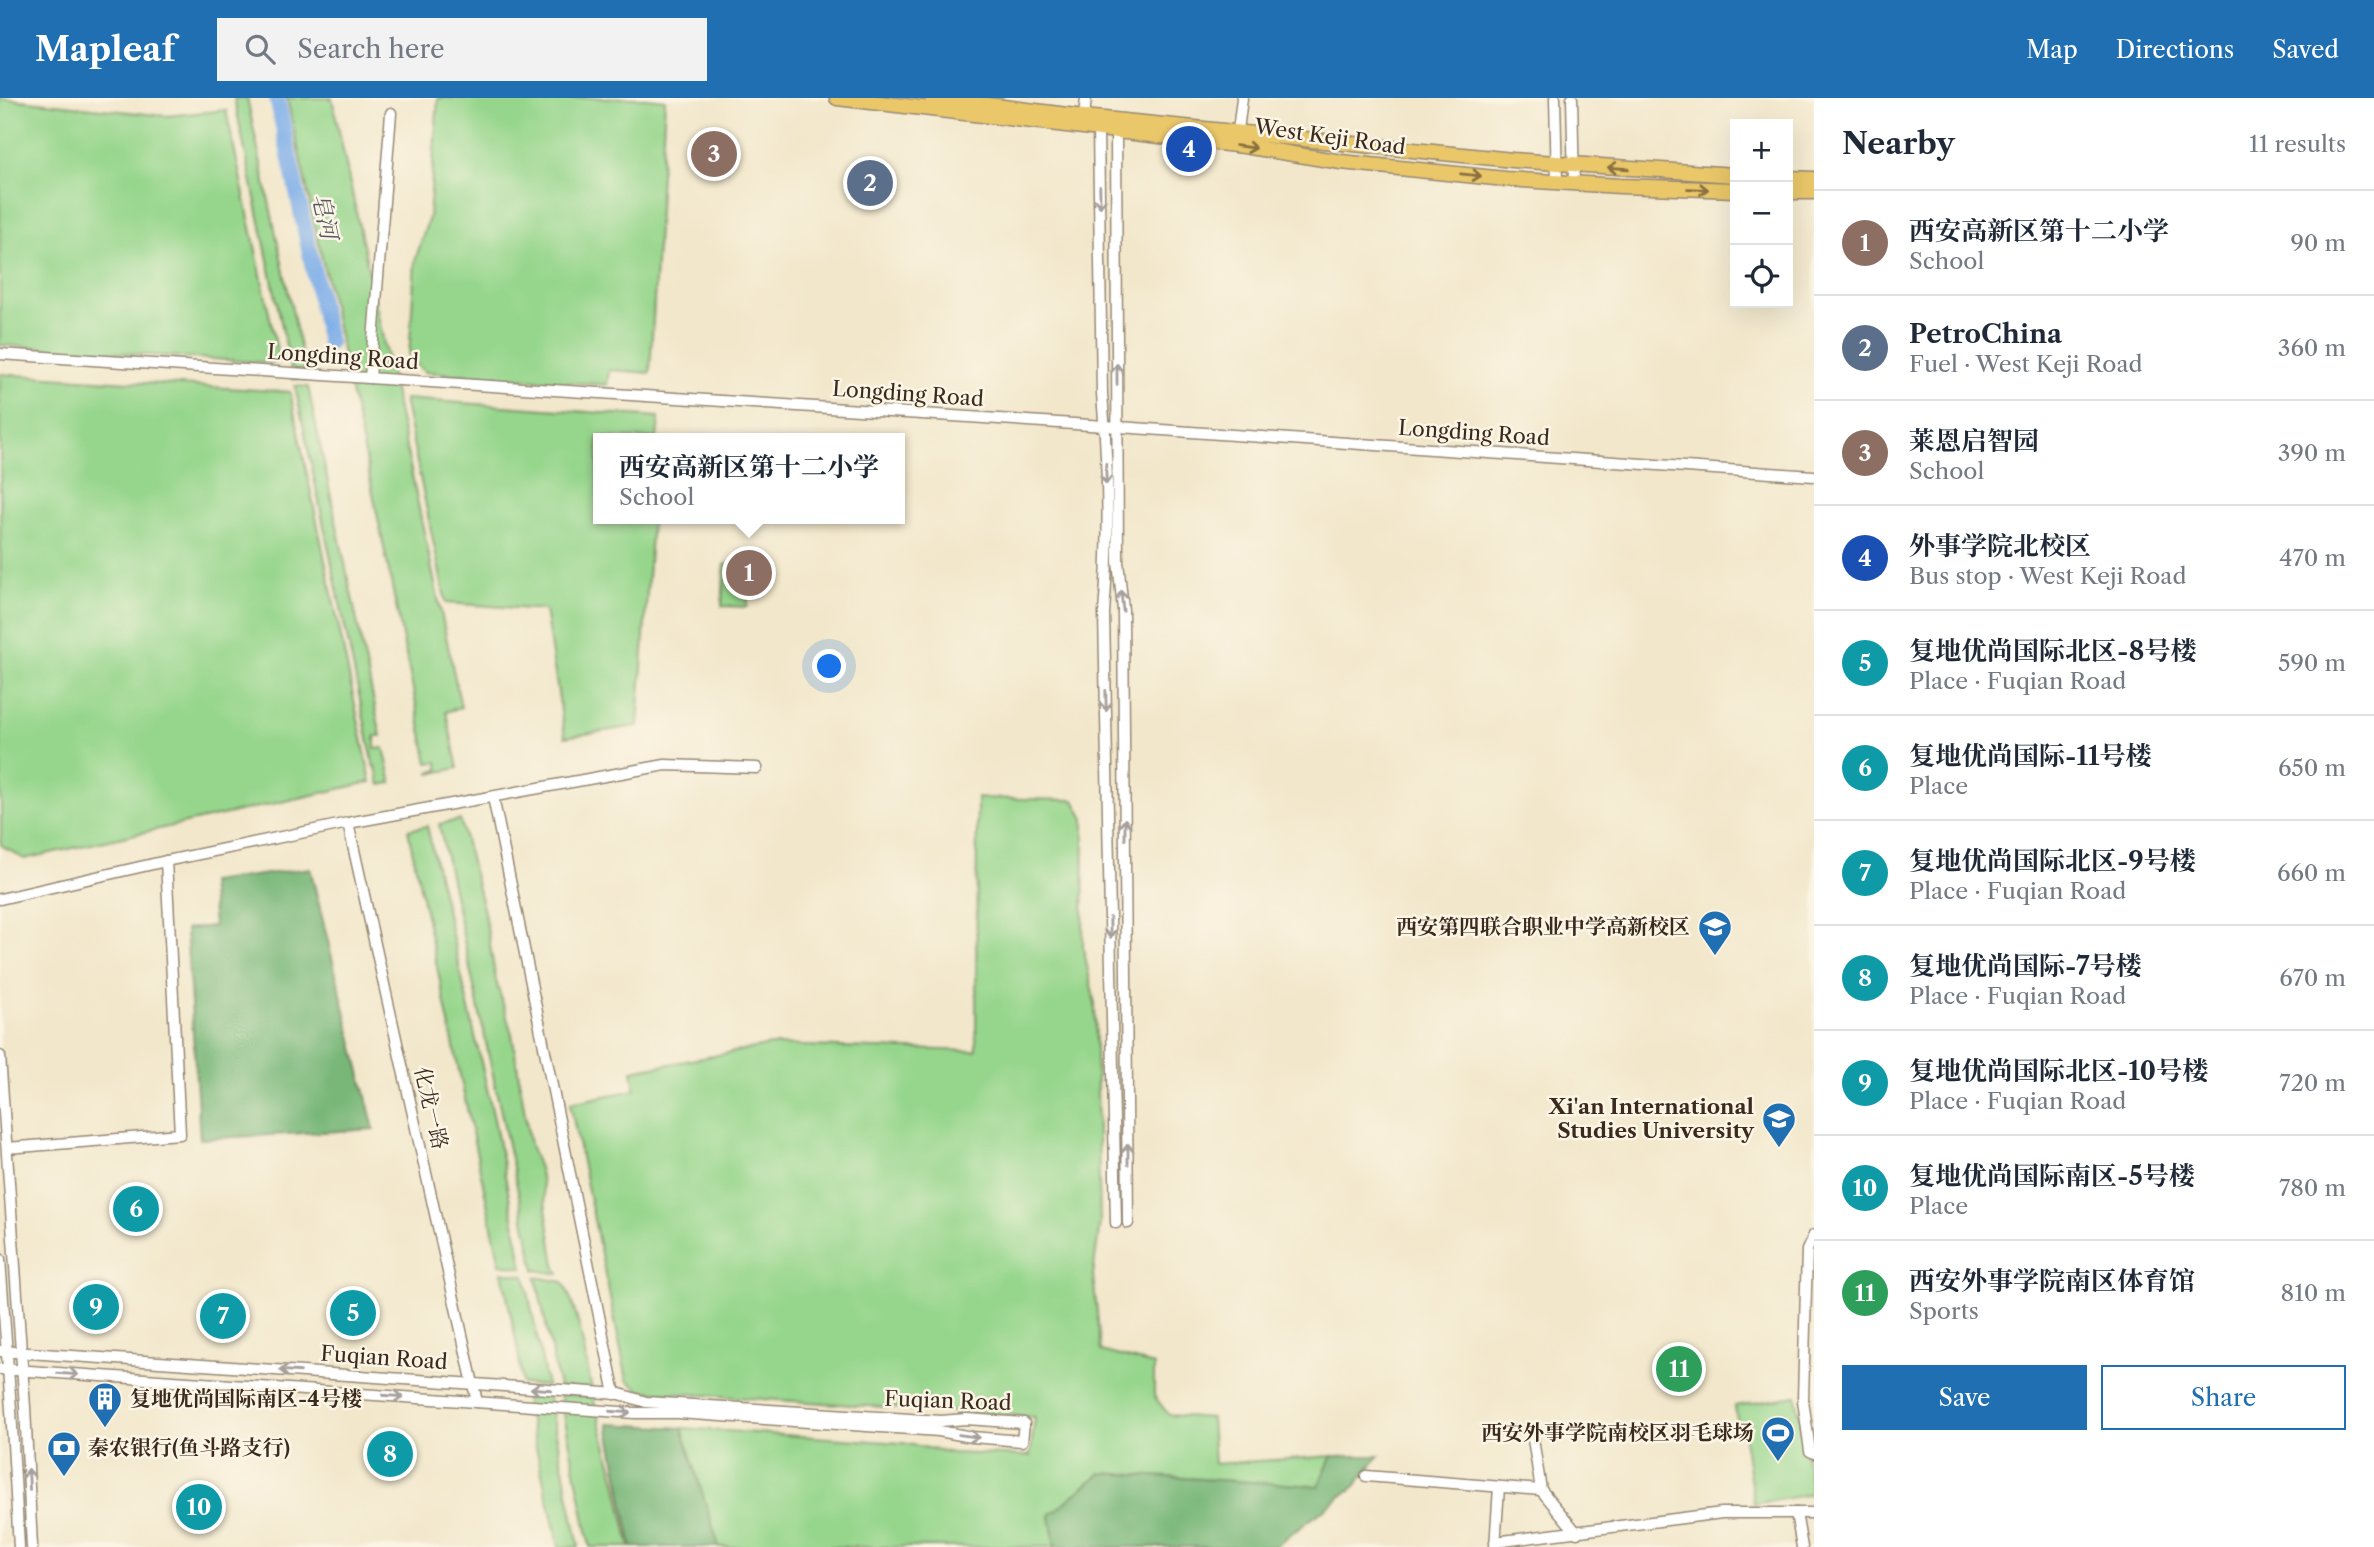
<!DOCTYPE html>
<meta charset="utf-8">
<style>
:root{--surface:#fff;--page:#f2f2f3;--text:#1f2937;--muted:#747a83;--line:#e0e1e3;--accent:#1f6fb2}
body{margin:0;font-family:"Libre Caslon Text","Noto Serif SC",serif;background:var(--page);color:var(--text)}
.controls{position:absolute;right:21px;top:21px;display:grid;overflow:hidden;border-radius:0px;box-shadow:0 7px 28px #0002}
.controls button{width:63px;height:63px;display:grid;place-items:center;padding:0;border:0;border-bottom:2px solid var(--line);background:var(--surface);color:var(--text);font:35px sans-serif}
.you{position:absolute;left:830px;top:569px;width:24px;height:24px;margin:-18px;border:5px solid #fff;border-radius:50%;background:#1a73e8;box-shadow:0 0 0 10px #1a73e833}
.badge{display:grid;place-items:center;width:46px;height:46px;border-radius:50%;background:var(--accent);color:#fff;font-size:23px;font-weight:700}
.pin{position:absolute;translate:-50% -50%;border:4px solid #fff;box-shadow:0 2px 7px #0006}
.popup{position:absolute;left:593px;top:335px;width:312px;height:91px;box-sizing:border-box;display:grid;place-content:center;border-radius:0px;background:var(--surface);filter:drop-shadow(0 2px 5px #0005);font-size:23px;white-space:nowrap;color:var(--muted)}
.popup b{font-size:26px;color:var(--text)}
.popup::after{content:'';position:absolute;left:50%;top:100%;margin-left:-14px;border:14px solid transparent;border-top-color:var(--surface)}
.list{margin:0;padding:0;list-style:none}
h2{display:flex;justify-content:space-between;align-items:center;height:91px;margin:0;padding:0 28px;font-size:30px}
h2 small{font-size:23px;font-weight:400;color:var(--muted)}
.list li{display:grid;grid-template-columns:46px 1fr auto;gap:21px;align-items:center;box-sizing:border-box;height:105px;padding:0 28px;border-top:2px solid var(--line)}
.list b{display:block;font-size:26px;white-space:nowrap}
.list p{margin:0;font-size:23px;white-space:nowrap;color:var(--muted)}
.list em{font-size:23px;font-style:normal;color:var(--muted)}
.actions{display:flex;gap:14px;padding:21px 28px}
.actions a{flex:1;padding:16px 0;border:2px solid var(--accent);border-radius:0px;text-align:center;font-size:24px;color:var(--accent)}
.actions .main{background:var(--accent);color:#fff}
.icon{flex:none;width:38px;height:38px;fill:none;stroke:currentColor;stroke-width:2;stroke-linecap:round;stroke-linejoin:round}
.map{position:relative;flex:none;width:1814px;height:1449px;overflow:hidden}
header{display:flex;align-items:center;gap:42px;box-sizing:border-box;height:98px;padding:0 35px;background:var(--accent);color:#fff}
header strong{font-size:33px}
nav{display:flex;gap:38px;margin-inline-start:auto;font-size:24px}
.search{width:490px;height:63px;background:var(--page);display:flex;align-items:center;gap:18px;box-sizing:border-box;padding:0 24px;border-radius:0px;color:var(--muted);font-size:26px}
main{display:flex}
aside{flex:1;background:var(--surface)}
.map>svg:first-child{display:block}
.green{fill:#96d68c;stroke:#688055;stroke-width:2}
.forest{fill:#78b778;stroke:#5a704b;stroke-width:2}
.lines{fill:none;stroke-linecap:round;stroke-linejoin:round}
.river{stroke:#7dade8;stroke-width:16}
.minor-casing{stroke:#968874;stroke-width:13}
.major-casing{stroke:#968874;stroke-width:17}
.minor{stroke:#fff;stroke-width:10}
.major{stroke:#eac769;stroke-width:14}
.oneway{stroke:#8a7140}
.oneway2{stroke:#a79f9a}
.labels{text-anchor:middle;stroke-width:5;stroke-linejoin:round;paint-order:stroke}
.street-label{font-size:21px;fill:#3b2a1e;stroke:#fcf5e5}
.poi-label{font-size:21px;font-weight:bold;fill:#3b2a1e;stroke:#fcf5e5;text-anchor:end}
.water-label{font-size:23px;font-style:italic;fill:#525865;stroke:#fcf5e5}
</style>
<header>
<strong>Mapleaf</strong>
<div class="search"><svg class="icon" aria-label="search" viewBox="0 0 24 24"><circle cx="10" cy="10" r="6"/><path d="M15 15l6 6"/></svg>Search here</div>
<nav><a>Map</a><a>Directions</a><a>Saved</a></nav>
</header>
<main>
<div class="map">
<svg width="1814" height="1449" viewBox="0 0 1814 1449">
<rect width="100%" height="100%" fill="#fcf5e5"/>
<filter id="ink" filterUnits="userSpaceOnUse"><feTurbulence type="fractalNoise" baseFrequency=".0143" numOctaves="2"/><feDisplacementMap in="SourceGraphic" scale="14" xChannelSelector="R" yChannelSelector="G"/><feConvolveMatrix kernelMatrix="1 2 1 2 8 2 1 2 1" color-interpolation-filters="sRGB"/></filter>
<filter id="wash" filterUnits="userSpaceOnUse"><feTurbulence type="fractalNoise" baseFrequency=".00686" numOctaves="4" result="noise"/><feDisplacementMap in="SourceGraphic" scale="28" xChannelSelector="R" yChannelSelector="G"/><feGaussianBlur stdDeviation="1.57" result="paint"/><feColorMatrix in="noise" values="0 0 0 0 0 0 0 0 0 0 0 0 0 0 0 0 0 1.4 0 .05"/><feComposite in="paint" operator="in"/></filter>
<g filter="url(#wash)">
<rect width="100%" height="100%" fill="#f2e7cb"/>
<!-- green -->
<g class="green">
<path d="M0,0l166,18 60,-6 53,250 -7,3 -272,-18z"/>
<path d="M234,0h13l60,282 -14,-1z"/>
<path d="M287,0h45l129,609 -15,5 12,56 -28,6v-2l9,-2 -1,-8 -10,1 -60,-294z"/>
<path d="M438,0h208l19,2 -15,273 -41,-3 -2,15 -182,-13 -16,-14 6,-97 14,-44z"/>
<path d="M0,276l290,18 81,390 -347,77 -23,-14z"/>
<path d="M295,288l13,1 73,349h-6v13l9,-1 8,35 -12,2 -4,-18h-2z"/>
<path d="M404,301l255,18 -2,21h-59v81h54l-14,207 -73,11 -20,-127 -99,-7z"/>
<path d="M725,466l26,1 -4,42 -25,-1z"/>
<path d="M977,700l97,2 10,19 -1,128 12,57 5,218 -7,53 8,76 53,14v31l15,19 42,3 3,46 118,-8 -13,30 -218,-13 -51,42 5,32h-336l-37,-119 221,15 49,10 78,3 5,-39 -393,-26 -15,-11 -57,-277 65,-13 -3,-19 139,-26 205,6z"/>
<path d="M460,722l25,96 11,65 16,53 18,111 10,26 15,94 4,9 -24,-4 -96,-446z"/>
<path d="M427,728l67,293 29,149 -23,-4 -92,-434z"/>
<path d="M502,1174l23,4 22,110 -25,-2 -4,-34z"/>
<path d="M536,1179l27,5c17,32 21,72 29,107l-33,-2z"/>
<path d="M523,1293l25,3 31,153h-20z"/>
<path d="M560,1296l33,3 23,84 14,66h-40z"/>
<path d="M1796,1298l16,98 -58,10 -11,-72h-4l-4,-26z"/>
</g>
<!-- forest -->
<g class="forest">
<path d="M310,770l64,261 -174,10 -14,-210 28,-3 -4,-44z"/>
<path d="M608,1326l74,4 37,119h-87z"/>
<path d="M1332,1358h47l-24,30 -81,61h-219l-5,-32 51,-42 217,13z"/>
</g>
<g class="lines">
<!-- river -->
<path class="river" d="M277,0l52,245"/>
</g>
</g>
<g filter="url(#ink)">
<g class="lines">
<!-- minor casing -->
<g class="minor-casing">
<g id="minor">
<path d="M1555,0l2,85"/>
<path d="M1572,0l2,86"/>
<path d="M1084,19l2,-19"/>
<path d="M1098,31l4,264c6,73 8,147 2,220l12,610"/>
<path d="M1116,33l2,430 5,49 5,613"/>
<path d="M1238,33l4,-33"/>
<path d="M0,256l1105,72 709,50"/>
<path d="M370,280l21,-265"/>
<path d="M493,699l122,597"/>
<path d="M348,725l129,579"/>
<path d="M0,801l166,-38 182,-38 317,-58 92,3"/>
<path d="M0,958l25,351 7,140"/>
<path d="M7,1050l173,-14 -14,-273"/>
<path d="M1814,1137l-7,15 -4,150 7,51 4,2"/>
<path d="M0,1161l11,150 8,138"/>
<path d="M0,1253l620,43 26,8 295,19 25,-2 58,4 -2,18 -50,-4 -33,-6 -261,-18h-43l-635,-44"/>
<path d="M1533,1341l8,51 36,43"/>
<path d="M1366,1378l175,14"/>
<path d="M1796,1415l6,34"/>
<path d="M1495,1444l227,-29h92"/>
<path d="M1495,1449l4,-60"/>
</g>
</g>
<!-- major casing -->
<g class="major-casing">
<g id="major">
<path d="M837,0l407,48 97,16 164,17 115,7 115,4"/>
<path d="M932,0l152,19 429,43 222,15"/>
<path d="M1788,80l26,1"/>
<path d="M1788,94h26"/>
</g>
</g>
<!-- minor -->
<use href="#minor" class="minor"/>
<!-- major -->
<use href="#major" class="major"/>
</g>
<!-- one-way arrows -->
<defs><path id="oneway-shaft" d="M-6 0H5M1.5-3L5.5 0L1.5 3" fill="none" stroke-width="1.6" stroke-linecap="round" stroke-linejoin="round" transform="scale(1.75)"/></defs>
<g class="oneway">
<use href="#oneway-shaft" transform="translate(1246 49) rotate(8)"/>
<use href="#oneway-shaft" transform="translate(1618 70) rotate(-176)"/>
<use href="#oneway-shaft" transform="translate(1471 77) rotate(6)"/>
<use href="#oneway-shaft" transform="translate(1698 91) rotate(2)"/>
</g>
<g class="oneway2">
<use href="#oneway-shaft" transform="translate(1100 99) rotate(89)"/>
<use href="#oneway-shaft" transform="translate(1117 276) rotate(-90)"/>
<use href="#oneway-shaft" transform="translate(1106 376) rotate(89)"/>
<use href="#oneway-shaft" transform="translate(1122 503) rotate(-96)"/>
<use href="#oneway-shaft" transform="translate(1106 603) rotate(89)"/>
<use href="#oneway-shaft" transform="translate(1125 731) rotate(-90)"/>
<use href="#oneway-shaft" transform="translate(1110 830) rotate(89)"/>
<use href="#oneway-shaft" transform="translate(1128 1056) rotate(-90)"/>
<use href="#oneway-shaft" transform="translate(290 1273) rotate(-176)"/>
<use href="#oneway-shaft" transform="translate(68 1276) rotate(4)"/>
<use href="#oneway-shaft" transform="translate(541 1291) rotate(-176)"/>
<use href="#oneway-shaft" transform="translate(393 1298) rotate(4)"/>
<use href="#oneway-shaft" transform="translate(620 1314) rotate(4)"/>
<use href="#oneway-shaft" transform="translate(969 1338) rotate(8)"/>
<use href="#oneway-shaft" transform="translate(29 1381) rotate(-93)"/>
</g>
</g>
<!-- icons -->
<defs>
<g id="school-pin" transform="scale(1.75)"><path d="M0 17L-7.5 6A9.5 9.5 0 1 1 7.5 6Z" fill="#1f6fb2" stroke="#fcf5e5"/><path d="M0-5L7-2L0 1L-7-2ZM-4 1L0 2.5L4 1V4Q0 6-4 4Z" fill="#fff"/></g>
<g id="university-pin" transform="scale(1.75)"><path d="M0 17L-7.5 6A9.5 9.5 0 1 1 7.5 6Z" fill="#1f6fb2" stroke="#fcf5e5"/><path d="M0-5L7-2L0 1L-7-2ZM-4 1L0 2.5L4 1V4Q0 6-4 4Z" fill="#fff"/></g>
<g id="building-pin" transform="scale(1.75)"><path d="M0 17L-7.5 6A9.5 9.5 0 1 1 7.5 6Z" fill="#1f6fb2" stroke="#fcf5e5"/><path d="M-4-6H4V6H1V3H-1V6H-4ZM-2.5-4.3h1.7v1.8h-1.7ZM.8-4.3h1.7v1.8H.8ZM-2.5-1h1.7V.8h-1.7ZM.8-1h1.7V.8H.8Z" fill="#fff"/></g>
<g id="stadium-pin" transform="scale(1.75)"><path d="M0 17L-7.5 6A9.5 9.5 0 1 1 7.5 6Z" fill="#1f6fb2" stroke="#fcf5e5"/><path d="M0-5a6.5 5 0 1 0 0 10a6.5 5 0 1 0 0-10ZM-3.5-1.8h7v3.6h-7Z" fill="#fff"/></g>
<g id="bank-pin" transform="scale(1.75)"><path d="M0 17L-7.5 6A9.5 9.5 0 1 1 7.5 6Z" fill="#1f6fb2" stroke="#fcf5e5"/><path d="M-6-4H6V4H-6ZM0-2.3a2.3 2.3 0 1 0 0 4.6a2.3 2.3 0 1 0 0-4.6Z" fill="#fff"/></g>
</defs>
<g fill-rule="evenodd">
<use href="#school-pin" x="1715" y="829"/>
<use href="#university-pin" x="1779" y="1021"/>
<use href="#building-pin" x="105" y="1301"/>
<use href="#stadium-pin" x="1778" y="1335"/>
<use href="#bank-pin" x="64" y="1350"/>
</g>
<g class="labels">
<!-- street labels -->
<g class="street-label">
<text transform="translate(1330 39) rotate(8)" y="7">West Keji Road</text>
<text transform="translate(343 259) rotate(4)" y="7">Longding Road</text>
<text transform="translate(908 296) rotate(4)" y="7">Longding Road</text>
<text transform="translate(1474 335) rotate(4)" y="7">Longding Road</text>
<text transform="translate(431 1010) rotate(77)" y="7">化龙一路</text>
<text transform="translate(384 1260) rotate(4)" y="7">Fuqian Road</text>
<text transform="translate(948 1303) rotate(2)" y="7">Fuqian Road</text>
</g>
<!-- poi labels -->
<g class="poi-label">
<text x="1690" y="836">西安第四联合职业中学高新校区</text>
<text x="1754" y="1016">Xi'an International<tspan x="1754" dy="24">Studies University</tspan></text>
<text x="130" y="1308" text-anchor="start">复地优尚国际南区-4号楼</text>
<text x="1754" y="1342">西安外事学院南校区羽毛球场</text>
<text x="88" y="1357" text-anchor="start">秦农银行(鱼斗路支行)</text>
</g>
<!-- water labels -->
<g class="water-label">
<text transform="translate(325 118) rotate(78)" y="8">皂河</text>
</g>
</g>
</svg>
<div class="controls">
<button>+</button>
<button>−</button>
<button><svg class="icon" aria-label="locate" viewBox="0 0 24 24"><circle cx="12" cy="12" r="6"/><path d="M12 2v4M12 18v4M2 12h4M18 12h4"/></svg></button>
</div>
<div class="you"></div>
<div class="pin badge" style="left:749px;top:475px;background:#8d6e63">1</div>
<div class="popup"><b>西安高新区第十二小学</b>School</div>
<div class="pin badge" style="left:870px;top:85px;background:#5c6f8a">2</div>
<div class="pin badge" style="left:714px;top:56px;background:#8d6e63">3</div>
<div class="pin badge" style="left:1189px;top:51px;background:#1a4fb4">4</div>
<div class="pin badge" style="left:353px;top:1215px;background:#0f9aa8">5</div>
<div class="pin badge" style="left:136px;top:1111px;background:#0f9aa8">6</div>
<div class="pin badge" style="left:223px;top:1218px;background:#0f9aa8">7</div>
<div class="pin badge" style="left:390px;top:1356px;background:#0f9aa8">8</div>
<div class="pin badge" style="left:96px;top:1209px;background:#0f9aa8">9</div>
<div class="pin badge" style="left:199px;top:1409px;background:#0f9aa8">10</div>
<div class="pin badge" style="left:1679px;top:1271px;background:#2e9e5b">11</div>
</div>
<aside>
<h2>Nearby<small>11 results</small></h2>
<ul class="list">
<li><span class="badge" style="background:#8d6e63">1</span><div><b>西安高新区第十二小学</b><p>School</p></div><em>90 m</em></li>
<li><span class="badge" style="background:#5c6f8a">2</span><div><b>PetroChina</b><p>Fuel · West Keji Road</p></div><em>360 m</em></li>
<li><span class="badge" style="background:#8d6e63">3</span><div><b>莱恩启智园</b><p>School</p></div><em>390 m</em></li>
<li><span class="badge" style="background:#1a4fb4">4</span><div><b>外事学院北校区</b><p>Bus stop · West Keji Road</p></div><em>470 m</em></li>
<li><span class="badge" style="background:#0f9aa8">5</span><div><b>复地优尚国际北区-8号楼</b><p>Place · Fuqian Road</p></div><em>590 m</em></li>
<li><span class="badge" style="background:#0f9aa8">6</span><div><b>复地优尚国际-11号楼</b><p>Place</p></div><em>650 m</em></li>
<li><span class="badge" style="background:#0f9aa8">7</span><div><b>复地优尚国际北区-9号楼</b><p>Place · Fuqian Road</p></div><em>660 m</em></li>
<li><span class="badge" style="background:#0f9aa8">8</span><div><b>复地优尚国际-7号楼</b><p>Place · Fuqian Road</p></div><em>670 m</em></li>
<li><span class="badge" style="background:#0f9aa8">9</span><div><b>复地优尚国际北区-10号楼</b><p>Place · Fuqian Road</p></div><em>720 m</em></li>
<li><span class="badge" style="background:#0f9aa8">10</span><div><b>复地优尚国际南区-5号楼</b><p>Place</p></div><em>780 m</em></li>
<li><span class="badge" style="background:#2e9e5b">11</span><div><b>西安外事学院南区体育馆</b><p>Sports</p></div><em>810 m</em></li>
</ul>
<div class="actions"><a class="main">Save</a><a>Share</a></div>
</aside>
</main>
